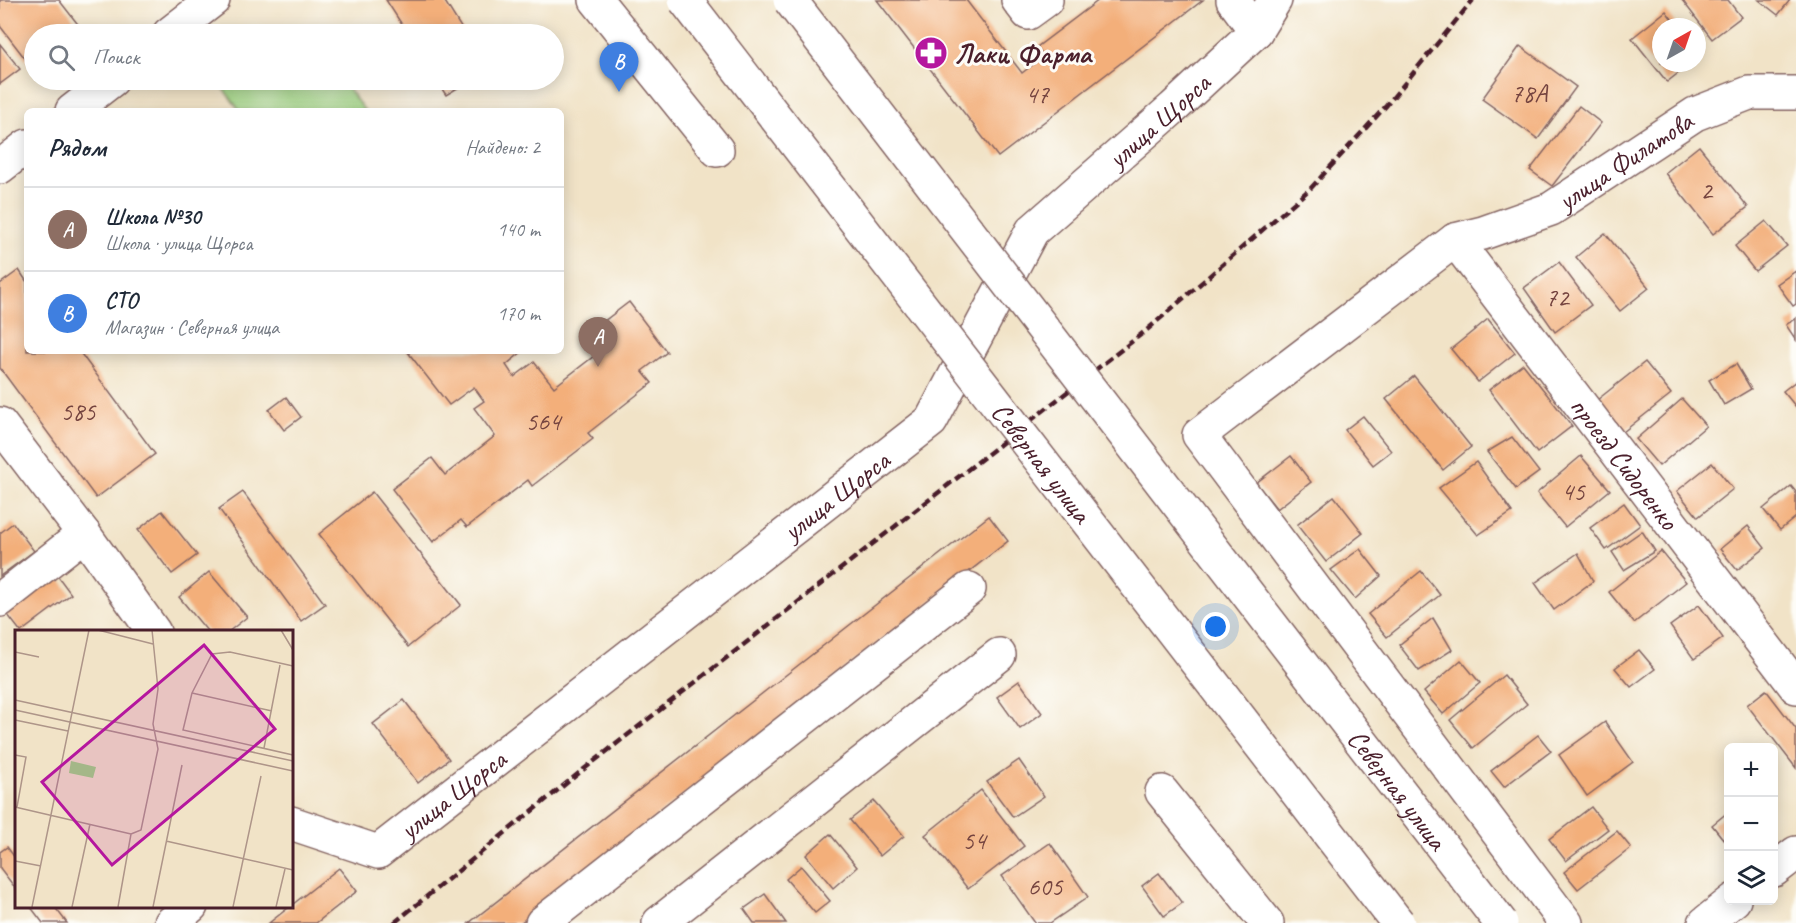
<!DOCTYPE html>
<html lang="ru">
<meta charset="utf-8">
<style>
:root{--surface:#fff;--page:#f6f6f7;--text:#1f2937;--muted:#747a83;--line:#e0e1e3;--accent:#1a73e8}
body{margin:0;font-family:Caveat,sans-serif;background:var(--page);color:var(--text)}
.controls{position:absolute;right:18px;bottom:18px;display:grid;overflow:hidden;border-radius:9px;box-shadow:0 3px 15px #0003}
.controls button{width:54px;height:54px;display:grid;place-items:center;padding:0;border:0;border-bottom:2px solid var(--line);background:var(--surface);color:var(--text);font:30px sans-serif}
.compass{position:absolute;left:1652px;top:18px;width:54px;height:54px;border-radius:50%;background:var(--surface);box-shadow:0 3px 15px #0003;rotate:40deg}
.you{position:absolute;left:1216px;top:627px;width:21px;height:21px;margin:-15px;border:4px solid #fff;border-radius:50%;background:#1a73e8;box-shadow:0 0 0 9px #1a73e833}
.badge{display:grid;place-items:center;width:39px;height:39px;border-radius:50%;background:var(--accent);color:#fff;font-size:20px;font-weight:700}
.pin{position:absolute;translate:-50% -50px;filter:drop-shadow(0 2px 3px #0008)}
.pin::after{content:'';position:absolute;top:32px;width:21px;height:18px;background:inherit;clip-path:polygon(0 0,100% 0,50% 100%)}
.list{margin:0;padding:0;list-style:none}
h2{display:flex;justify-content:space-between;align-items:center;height:78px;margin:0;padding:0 24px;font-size:26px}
h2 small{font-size:20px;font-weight:400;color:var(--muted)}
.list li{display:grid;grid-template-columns:39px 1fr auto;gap:18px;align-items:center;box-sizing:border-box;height:84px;padding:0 24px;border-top:2px solid var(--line)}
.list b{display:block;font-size:22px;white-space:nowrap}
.list p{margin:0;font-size:20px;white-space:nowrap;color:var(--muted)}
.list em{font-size:20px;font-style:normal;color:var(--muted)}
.icon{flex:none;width:33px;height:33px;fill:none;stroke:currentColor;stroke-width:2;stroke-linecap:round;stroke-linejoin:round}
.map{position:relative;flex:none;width:1796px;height:923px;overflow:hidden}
.search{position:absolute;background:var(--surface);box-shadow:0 3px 15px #0003;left:24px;top:24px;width:540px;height:66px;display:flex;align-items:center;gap:15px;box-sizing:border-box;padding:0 21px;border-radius:33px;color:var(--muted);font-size:22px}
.panel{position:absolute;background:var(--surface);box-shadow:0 3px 15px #0003;left:24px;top:108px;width:540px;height:246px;border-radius:9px}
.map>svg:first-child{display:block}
.green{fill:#a1d484;stroke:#767a58;stroke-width:1.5}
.building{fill:#f3af7a}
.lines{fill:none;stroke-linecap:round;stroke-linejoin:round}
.minor-casing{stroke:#846462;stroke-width:36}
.minor{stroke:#fff;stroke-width:33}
.rail{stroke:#4a1f2b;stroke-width:4.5;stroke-dasharray:9 4.5;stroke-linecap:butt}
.major-bridge-casing{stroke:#846462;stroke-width:36;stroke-linecap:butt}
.major-bridge{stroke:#fff;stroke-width:33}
.labels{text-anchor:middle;stroke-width:6;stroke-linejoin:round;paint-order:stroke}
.number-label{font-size:26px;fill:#74433f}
.poi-label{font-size:28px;font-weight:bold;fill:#4a1f2b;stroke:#fdfcf7;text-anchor:start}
.street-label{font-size:28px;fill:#4a1f2b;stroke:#fdfcf7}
.inset-road{fill:none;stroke:#ae9589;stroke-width:1.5}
.view{fill:#b5179e;fill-opacity:0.15;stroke:#b5179e;stroke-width:3}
.inset-edge{fill:none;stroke:#4a1f2b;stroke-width:3}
</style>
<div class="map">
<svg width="1796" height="923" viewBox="0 0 1796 923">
<rect width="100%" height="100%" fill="#fdfcf7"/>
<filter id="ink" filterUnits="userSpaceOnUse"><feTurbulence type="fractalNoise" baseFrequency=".0167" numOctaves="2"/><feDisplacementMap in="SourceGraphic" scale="12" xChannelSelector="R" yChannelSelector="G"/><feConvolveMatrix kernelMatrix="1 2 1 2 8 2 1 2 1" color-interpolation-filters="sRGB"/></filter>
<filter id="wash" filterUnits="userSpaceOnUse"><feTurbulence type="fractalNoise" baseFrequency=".008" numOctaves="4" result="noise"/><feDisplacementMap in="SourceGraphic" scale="24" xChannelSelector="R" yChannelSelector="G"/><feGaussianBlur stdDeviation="1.35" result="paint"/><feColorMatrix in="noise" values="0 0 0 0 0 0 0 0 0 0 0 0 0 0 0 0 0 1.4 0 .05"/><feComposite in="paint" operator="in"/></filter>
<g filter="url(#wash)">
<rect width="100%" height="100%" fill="#f1e3c7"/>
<!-- green -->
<path class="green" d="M231,80h110l24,31h-125l-18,-24z"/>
<g id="blocks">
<!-- building -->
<g class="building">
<path d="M0,0h59l25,32 -4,2h-46v36l-34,-44z"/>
<path d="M386,0h58l21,34h-57z"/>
<path d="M877,0h89l56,73 22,-17 -7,-9 62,-47h104l-205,157z"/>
<path d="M1682,0h46l13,17 -29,22z"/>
<path d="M1759,0h31l-12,15z"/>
<path d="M1666,11l12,16h-17v36h30l-24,19 -35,-44z"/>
<path d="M0,44l20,25 -20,15z"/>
<path d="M1520,46l56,41 -38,52 -56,-40z"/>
<path d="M436,80h35l-25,15z"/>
<path d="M1579,106l22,17 -49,63 -22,-16z"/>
<path d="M1699,146l49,61 -35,27 -48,-61z"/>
<path d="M1766,221l21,25 -32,25 -20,-25z"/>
<path d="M1605,233l44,55 -29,23 -44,-54z"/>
<path d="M1559,262l32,43 -36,27 -31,-44z"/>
<path d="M19,270l8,12v69h52l76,103 -59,44 -96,-130v-84z"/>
<path d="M1796,271v33l-3,2 -16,-22z"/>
<path d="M629,302l38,50 -25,19 10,12 -64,50 5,6 -61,47 -4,-6 -61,47 -6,-7 -28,22 -41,-53 40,-31 13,17 50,-39 -21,-28 10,-7 -10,-14 -25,18 -42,-54h116l-17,14 8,12 20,-15 20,25 49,-38 -13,-17z"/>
<path d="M1796,318v22l-10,-15z"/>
<path d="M1488,319l27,34 -37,29 -27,-33z"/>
<path d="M1645,362l26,32 -48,38 -26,-32z"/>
<path d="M1523,364l49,62 -35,27 -48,-63z"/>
<path d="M1736,364l15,25 -27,16 -15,-25z"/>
<path d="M1414,376l57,71 -28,23 -57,-71z"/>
<path d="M1796,381v26l-13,-16z"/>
<path d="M286,397l15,20 -17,13 -15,-20z"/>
<path d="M1682,399l24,27 -47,40 -23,-27z"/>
<path d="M1363,416l28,35 -18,14 -28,-35z"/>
<path d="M1512,437l27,35 -23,17 -29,-37z"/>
<path d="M1291,456l20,26 -34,27 -21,-26z"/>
<path d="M1581,456l29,34 -45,37 -28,-34z"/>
<path d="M1476,462l36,50 -34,23 -39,-47z"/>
<path d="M1712,463l21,26 -35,28 -21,-26z"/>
<path d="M1791,486l5,6v25l-16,13 -17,-21z"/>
<path d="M243,492l82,112 -24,17 -82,-112z"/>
<path d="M372,492l89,113 -53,42 -89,-113z"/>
<path d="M1334,496l29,37 -37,29 -29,-37z"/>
<path d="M1624,503l16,22 -34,25 -16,-22z"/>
<path d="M162,511l35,44 -25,19 -34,-44z"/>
<path d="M989,516l19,25 -488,382h-51z"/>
<path d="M13,523l21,28 -34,25v-43z"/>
<path d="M1748,526l17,22 -28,22 -17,-21z"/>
<path d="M1642,531l13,20 -31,19 -12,-18z"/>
<path d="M1360,549l21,27 -26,23 -24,-29z"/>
<path d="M1661,551l25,31 -52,41 -25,-31z"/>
<path d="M1578,553l15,28 -39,29 -19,-27z"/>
<path d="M54,571l17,23 -50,38 -17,-22z"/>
<path d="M1421,571l19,24 -53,42 -19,-23z"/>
<path d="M209,572l38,45 -19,15h-20l-29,-35z"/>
<path d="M1699,605l24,33 -29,21 -24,-33z"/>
<path d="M1433,618l19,32 -33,21 -20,-26z"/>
<path d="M1639,650l16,19 -24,18 -16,-19z"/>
<path d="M1461,660l19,23 -37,31 -19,-22z"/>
<path d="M1504,675l23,29 -54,44 -23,-28z"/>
<path d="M1019,681l23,32 -22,16 -23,-32z"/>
<path d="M1766,690l30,39v39l-49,-63z"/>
<path d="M404,700l45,59 -31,24 -45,-59z"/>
<path d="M1605,722l28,40 -46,34 -28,-41z"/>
<path d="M1538,735l13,16 -47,36 -13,-16z"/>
<path d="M1019,760l25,36 -31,21 -26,-35z"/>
<path d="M981,790l43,56 -56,43 -43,-54z"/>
<path d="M874,801l30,35 -24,20 -30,-36z"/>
<path d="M1591,807l17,22 -42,32 -17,-22z"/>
<path d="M1728,812v33l-16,-20z"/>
<path d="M1617,831l14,17 -53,41 -14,-17z"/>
<path d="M830,834l27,33 -24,21 -27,-33z"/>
<path d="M1050,843l38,54 -38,26h-15l-33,-47z"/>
<path d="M7,847l9,12v30l-16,-21v-16z"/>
<path d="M801,866l29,35 -15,12 -29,-34z"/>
<path d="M339,868l18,23 -41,32h-47z"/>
<path d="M1159,873l23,30 -18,13 -22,-30z"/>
<path d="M765,894l21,29h-32l-10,-14z"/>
<path d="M30,906h24l13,17h-24z"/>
</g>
</g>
</g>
<g filter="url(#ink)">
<use href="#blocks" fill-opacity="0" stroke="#846462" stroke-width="1.5"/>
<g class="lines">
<!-- minor casing -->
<g class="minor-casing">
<g id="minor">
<path d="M596,0l121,150"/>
<path d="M1018,0l10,13 18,-13"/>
<path d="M1233,0l23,31"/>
<path d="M169,34l44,-34"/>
<path d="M72,111l40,-31"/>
<path d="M0,167l27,-21"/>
<path id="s1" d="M1455,240l341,447"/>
<path d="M0,424l84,110 70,98"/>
<path d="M0,600l84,-66"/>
<path d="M1162,792l105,131"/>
<path id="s2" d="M291,823l87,29 553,-431 101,-190 141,-123 83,-77 19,-31"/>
<path d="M1774,870l22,-17"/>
<path d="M171,923l20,-17"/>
<path d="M542,923l427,-334"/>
<path d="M659,923l340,-268"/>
<path id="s3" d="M1566,923l-367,-488 256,-195 28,-7 68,-24 144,-95 54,-21h47"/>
<path d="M1705,923l29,-23"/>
</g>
</g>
<!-- minor -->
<use href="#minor" class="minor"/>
<!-- rail -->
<path class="rail" d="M394,923l185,-150 569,-444 163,-141 75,-82 87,-106"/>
<!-- major-bridge casing -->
<g class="major-bridge-casing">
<g id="major-bridge">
<path id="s4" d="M685,0l713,923"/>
<path id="s5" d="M790,0l711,923"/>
</g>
</g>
<!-- major-bridge -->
<use href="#major-bridge" class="major-bridge"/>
</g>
</g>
<!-- icons -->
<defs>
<g id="pharmacy-disc" transform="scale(1.725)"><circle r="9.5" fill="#b5179e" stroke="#fdfcf7"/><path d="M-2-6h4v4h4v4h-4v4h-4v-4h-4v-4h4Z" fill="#fff"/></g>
</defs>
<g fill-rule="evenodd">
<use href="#pharmacy-disc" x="931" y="53"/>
</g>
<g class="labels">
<!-- number labels -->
<g class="number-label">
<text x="1529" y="102">78А</text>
<text x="1037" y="103">47</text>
<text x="1706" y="199">2</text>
<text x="1557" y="306">72</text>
<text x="78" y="420">585</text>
<text x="543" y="430">564</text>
<text x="1573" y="500">45</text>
<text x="974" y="849">54</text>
<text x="1045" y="895">605</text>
</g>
<!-- poi labels -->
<g class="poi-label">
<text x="954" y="63">Лаки Фарма</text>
</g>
<!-- street labels -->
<g class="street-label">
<text dy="10" stroke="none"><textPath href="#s2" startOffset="1176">улица Щорса</textPath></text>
<text dy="10" stroke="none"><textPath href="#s3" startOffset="1122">улица Филатова</textPath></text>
<text dy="10" stroke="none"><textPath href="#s4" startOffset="584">Северная улица</textPath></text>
<text dy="10" stroke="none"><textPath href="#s1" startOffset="280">проезд Сидоренко</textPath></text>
<text dy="10" stroke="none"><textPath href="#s2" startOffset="672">улица Щорса</textPath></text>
<text dy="10" stroke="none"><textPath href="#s5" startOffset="996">Северная улица</textPath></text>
<text dy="10" stroke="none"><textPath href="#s2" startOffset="186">улица Щорса</textPath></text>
</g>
</g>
<!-- overview -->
<g transform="translate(15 630)">
<rect width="278" height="278" fill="#f1e3c7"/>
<path d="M56,131l25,6 -3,11 -24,-5z" fill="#a1d484"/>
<path class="inset-road" d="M83,0l55,14M266,0l12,20M0,22l24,5M278,36l-63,-14 -18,2 -20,39 -9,37 110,25M177,63l80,18M0,70l278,61M0,80l278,61M0,90l53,11M249,118l16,-83M0,125l11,2 -9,50M0,177l116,27M116,204l10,-4 17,-81 -5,-25 5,-35 -6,-59M151,211l127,29M0,231l26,5M17,277l57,-277M57,277l18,-83M103,277l13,-73M138,277l29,-142M218,277l28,-131M261,277l9,-38"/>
<path class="view" d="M189,15l71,84 -163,136 -70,-83z"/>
<rect width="278" height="278" class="inset-edge"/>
</g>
</svg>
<div class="controls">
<button>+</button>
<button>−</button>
<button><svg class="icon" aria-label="layers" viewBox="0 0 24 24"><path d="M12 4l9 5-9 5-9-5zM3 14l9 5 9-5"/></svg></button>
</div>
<svg class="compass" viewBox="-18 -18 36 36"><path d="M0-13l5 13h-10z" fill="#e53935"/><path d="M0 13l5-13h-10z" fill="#747a83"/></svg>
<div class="you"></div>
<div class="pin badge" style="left:598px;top:367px;background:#8d6e63">A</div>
<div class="pin badge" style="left:619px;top:92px;background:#3f7fe0">B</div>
<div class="search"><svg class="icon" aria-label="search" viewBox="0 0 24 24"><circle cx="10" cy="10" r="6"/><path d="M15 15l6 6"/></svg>Поиск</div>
<section class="panel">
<h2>Рядом<small>Найдено: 2</small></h2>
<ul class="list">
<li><span class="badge" style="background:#8d6e63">A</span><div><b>Школа №30</b><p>Школа · улица Щорса</p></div><em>140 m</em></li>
<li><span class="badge" style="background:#3f7fe0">B</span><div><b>СТО</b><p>Магазин · Северная улица</p></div><em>170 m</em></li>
</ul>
</section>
</div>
